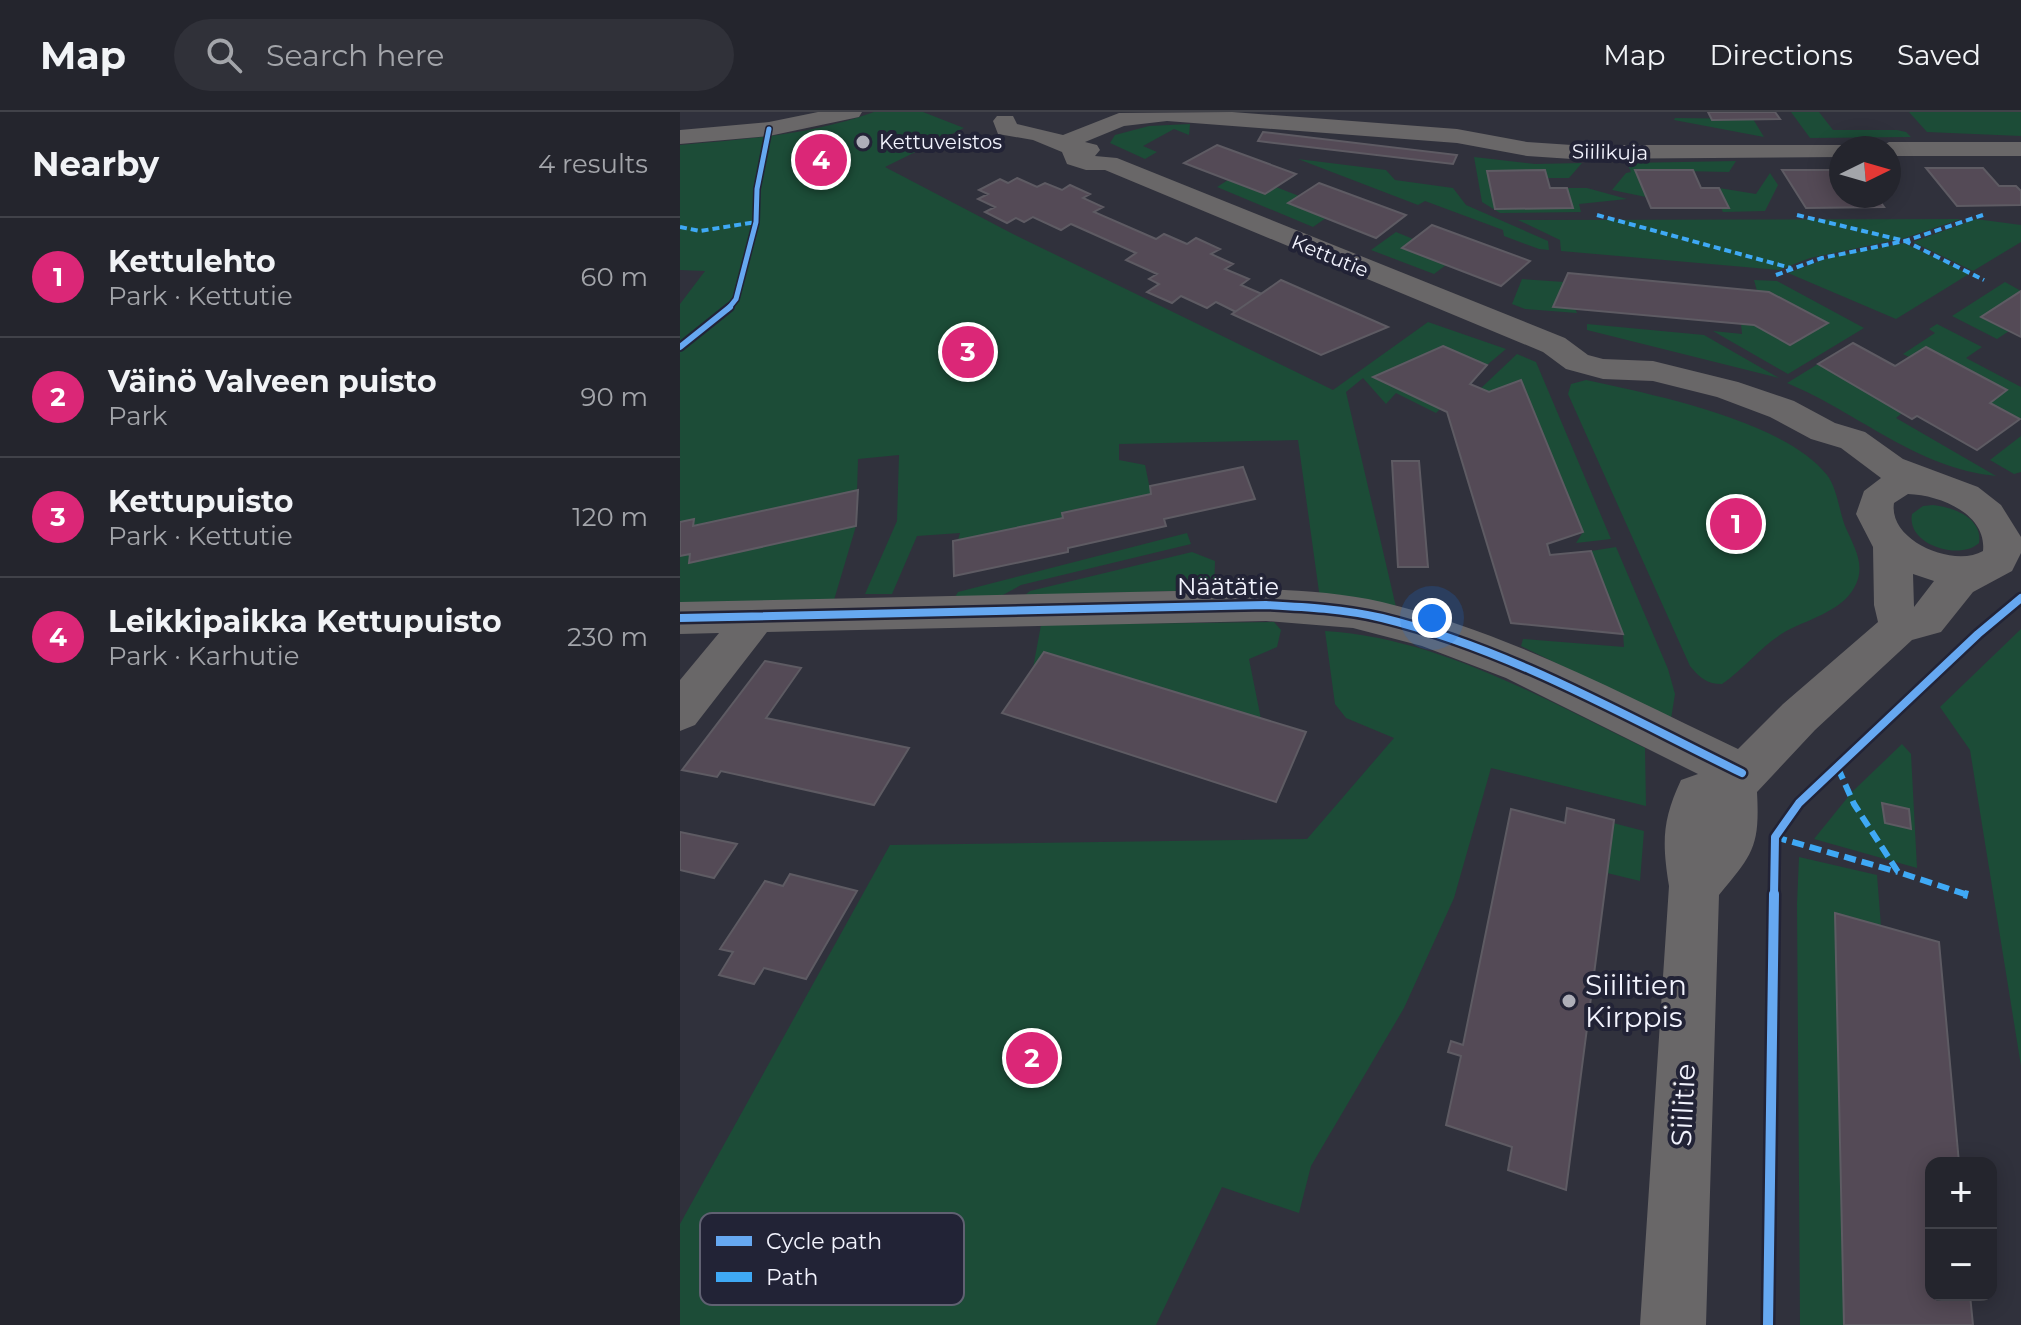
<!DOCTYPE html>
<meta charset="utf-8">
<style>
:root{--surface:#24252d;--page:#303139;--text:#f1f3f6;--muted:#a3a5aa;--line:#414249;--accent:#db2777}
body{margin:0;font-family:Montserrat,sans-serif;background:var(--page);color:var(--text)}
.controls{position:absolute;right:24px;bottom:24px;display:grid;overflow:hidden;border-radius:16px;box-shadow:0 4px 20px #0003}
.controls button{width:72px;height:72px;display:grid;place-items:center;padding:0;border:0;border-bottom:2px solid var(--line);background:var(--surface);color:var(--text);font:40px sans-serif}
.compass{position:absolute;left:1149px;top:24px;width:72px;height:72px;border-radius:50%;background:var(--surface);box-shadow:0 4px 20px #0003;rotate:85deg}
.you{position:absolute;left:752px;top:506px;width:28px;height:28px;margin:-20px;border:6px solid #fff;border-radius:50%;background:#1a73e8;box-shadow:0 0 0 12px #1a73e833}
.badge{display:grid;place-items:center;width:52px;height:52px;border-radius:50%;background:var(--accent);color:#fff;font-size:26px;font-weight:700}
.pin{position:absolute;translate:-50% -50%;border:4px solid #fff;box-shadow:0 2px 8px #0006}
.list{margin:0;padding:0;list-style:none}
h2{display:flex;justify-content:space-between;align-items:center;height:104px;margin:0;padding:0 32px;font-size:34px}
h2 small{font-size:26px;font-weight:400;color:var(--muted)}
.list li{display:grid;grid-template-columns:52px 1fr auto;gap:24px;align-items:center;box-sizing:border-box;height:120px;padding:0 32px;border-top:2px solid var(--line)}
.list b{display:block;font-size:30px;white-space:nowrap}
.list p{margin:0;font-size:26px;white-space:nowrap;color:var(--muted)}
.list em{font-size:26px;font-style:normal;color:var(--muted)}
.icon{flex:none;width:44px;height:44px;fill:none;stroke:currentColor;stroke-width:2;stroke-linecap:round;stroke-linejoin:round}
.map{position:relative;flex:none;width:1341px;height:1213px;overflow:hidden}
header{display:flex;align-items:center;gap:48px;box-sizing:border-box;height:112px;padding:0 40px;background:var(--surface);border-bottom:2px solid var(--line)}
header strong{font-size:38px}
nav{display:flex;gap:44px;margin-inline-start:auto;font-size:28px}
.search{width:560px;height:72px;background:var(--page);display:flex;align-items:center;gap:20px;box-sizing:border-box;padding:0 28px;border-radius:44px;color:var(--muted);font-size:30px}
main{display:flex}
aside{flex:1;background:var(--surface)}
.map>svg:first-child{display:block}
.green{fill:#1c4c37}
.building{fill:#544a56;stroke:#5e5b63;stroke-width:2}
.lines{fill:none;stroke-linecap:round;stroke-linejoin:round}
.minor{fill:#696768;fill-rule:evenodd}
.quiet-far2{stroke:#3fa9f5;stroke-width:4;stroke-dasharray:7 4;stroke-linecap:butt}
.quiet-far1{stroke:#3fa9f5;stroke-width:6;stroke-dasharray:12 6;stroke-linecap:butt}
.quiet{stroke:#3fa9f5;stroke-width:8;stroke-dasharray:16 8;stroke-linecap:butt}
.cycleway-far3-casing{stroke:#222336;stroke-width:8}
.cycleway-far2-casing{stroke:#222336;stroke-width:10}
.cycleway-far1-casing{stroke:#222336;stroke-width:13}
.cycleway-casing{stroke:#222336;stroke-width:15}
.cycleway-far3{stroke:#66a8f1;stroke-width:5}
.cycleway-far2{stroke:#66a8f1;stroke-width:6}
.cycleway-far1{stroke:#66a8f1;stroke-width:8}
.cycleway{stroke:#66a8f1;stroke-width:10}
.poi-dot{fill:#aeafb9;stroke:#222336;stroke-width:3}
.labels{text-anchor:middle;stroke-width:8;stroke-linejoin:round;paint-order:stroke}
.far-poi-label{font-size:20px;fill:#f2f3fd;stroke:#222336;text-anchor:start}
.far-street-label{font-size:20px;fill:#f2f3fd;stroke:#222336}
.street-label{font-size:24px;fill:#f2f3fd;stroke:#222336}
.near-poi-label{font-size:28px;fill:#f2f3fd;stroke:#222336;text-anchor:start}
.near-street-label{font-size:28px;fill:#f2f3fd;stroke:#222336}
.key{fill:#222336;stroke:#606172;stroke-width:2}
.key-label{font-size:22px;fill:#f2f3fd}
</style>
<header>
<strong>Map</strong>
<div class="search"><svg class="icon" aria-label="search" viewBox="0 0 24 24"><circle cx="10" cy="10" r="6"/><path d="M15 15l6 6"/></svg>Search here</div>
<nav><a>Map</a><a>Directions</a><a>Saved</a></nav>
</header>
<main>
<aside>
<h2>Nearby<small>4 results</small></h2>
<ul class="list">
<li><span class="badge">1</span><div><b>Kettulehto</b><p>Park · Kettutie</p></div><em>60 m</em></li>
<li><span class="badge">2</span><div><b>Väinö Valveen puisto</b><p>Park</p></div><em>90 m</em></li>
<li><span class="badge">3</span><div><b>Kettupuisto</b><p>Park · Kettutie</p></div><em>120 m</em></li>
<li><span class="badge">4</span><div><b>Leikkipaikka Kettupuisto</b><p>Park · Karhutie</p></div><em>230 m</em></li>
</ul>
</aside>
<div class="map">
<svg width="1341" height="1213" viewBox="0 0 1341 1213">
<rect width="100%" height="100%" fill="#30313c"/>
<!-- green -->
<g class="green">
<path d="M194,0h49l41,16 -79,39 128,67 320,156 95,-68 78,27 -19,16 -44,-19 -69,31 66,32 -4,4 -40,-20 -10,11 -23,-26 -17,14 50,215 -76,-8 -22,-159 -179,4v16l26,5 6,29 -89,18 1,6 -105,22 2,-7 -43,3 -25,58h-27l32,-73 2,-66 -41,4 -2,67 -22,74 -154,4v-300l25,-33 -25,-1v-125c67,-6 131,-10 194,-33z"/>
<path d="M1111,0h28l14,18h64l9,2 5,5 -101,1z"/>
<path d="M1229,0h112v24l-94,-4z"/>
<path d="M995,6l78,1 11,18 -90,-17z"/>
<path d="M510,12l-1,11 -15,-6 -31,17 14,6 -12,7 -35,-16 5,-8 34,-9z"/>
<path d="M794,45l61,7 47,-1 -13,15h-22l-2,-8 -58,1 8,38 78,-1 -6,-20h20l40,11 -48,5 2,8 -81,1 -18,-11z"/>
<path d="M618,47l88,11 9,10 58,8 13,17 82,36 1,9 -10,-1 -35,-13 -1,-6 -78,-29 -7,4z"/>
<path d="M1056,49l-7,11 -93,-2 10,27 -34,-7 14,-17 5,-1 -4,-9z"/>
<path d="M1090,61l8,12 -13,26 -42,1 -2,-4 8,-1 -10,-19 37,6z"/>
<path d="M548,68l36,14 12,-7 23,9 -10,8 37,14 -13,9 -96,-40z"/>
<path d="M1281,107l-56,19 -95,20 -31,12 -218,-19 -1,-11 -42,-20z"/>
<path d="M1296,107l45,6v17l-48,29 -60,-29z"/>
<path d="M716,120l17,7 -10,9 43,17 -12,9 -63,-24z"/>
<path d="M1224,131l65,31 -73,45 -108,-46 45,-17z"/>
<path d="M842,167l42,3 13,31 -52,-4 -13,-5z"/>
<path d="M1074,168l23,1 87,47 -76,46 -75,-43 29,3 -1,-10 13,1 36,20 38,-22 -59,-31 -12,-1z"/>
<path d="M1325,170l16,9 -39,26 27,14 -12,8 -45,-23z"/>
<path d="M907,212l117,11 75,43 -192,-48z"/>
<path d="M1257,212l45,23 -16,11 55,29v33l-31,-17 16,-13 -80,-43 -17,10 -6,-3 32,-21 -6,-4z"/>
<path d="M837,242l19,8 75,177 -35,4 7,-11 -62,-152 -32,12 -9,-3z"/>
<path d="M1138,252l84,49 -6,5 100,58c-80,-8 -137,-63 -209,-93z"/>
<path d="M906,268c65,14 199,41 241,95 10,13 12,35 18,51 9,21 22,40 9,62 -13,24 -49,32 -71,45 -23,14 -39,36 -61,51 -15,0 -22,-6 -32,-18l-122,-272 3,-10z"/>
<path d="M1341,324v36l-7,2 -24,-14z"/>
<path d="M1253,393c20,2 50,13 46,38 -19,18 -73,2 -67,-29l11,-8z"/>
<path d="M507,421l4,11 -170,41 -20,11 -46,1 3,-5z"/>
<path d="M936,435l52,122 7,25 -4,25 -150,-73 2,-7 101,8 -1,-13 -32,-83z"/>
<path d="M512,440l23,9 -1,29 -189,5 5,-4z"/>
<path d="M594,510l7,8 -4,17 -28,12 12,60 -216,-67 -12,16 8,-43z"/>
<path d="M1341,517v437l-51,-316 -30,-43z"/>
<path d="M645,519c115,7 218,68 320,117l1,58 -155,-38 -37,130 -50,110 -93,158 -12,47 -77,-26 -66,138h-476v-101l210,-379 417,-6 87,-101 -48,-20 -11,-14z"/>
<path d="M1222,632l9,10 6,114 -103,-29 38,-47z"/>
<path d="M933,711l31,8 -4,50 -33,-8z"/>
<path d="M1119,745l78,18 4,51 -43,107 6,292h-44l-3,-421z"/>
</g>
<!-- building -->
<g class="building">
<path d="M1028,0h67l5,7 -68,1z"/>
<path d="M583,20l194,23 -4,9 -195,-23z"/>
<path d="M537,33l79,29 -31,20 -81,-31z"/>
<path d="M1246,56h57l16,18h17l5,5v14l-64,1z"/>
<path d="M865,58l5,18h17l6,20 -78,1 -8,-38z"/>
<path d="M955,58h58l8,18h18l10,20h-78z"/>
<path d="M1102,58h58l1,26h35l8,11 -78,1z"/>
<path d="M337,66l20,9 8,-4 17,7 8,-5 20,9 -7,4 20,9 -9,5 62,27 8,-5 23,10 9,-6 24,11 -9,5 22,10 -8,5 24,10 -8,6 21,9 -26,18 -20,-10 -9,6 -26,-12 -9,7 -25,-11 12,-8 -10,-5 8,-5 -31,-14 10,-7 -65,-29 -10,6 -28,-13 -9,5 -8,-4 -9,5 -22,-11 10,-5 -17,-8 10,-5 -9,-4 21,-11 8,4z"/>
<path d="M639,71l87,32 -30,23 -88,-35z"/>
<path d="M752,113l98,36 -29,25 -99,-38z"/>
<path d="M888,161l201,19 59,31 -38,22 -36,-20 -201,-18z"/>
<path d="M601,168l107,47 -67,28 -89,-41z"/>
<path d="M1341,179v46l-40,-20z"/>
<path d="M1173,231l42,23 31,-19 81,43 -17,13 30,16 -43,31 -60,-34 -5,3 -94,-55z"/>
<path d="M763,234l44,19 -17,19 19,8 32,-12 62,152 -36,12 3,11 41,-4 32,83 -112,-11 -64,-211 -74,-35z"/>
<path d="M712,349h27l9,106h-30z"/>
<path d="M563,355l12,32 -91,20 2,7 -98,22v4l-114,24 -1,-35 110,-23 -1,-5 89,-19 -1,-8z"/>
<path d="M178,378l-2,36 -167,37 1,-9 -10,2v-34l14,-3 -1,7z"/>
<path d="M364,540l262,80 -30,70 -274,-89z"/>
<path d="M85,549l36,7 -35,50 143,30 -35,57 -153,-34 -4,6 -35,-7z"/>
<path d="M1202,691l27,6 2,20 -26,-6z"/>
<path d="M887,696l47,12 -48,370 -58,-20 4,-23 -66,-22 15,-69 -13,-4 3,-11 12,4 48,-236 54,14z"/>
<path d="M0,720l57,12 -23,34 -34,-8z"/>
<path d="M110,762l67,17 -51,88 -42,-11 -10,16 -35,-9 14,-23 -13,-3 45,-68 18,5z"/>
<path d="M1155,801l104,29 20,221h-28v132h39l3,30h-129z"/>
</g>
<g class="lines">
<!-- minor -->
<g class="minor">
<path d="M138,0h44l-3,5 -90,19 -89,8v-14l89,-8z"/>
<path d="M552,0l225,17 70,13 45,3h278l2,3h-11v9l-269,2 -45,-3 -70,-13 -290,-22 -43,5 -39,16 12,3 3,5 -5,6 22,2 448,180 23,17 15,4 50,2 85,21 56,19 41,22 30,9 38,27 75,28 23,18 20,32v16l-9,18 -39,21 -32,40 -29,8 -97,90 -58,62c3,55 -4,62 -38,103l-13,430h-66l29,-439c-7,-44 -7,-65 12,-106l17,-6 -192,-96 -84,-32 -69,-18 -87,-7 -499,11 -72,93 -15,6v-51l39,-47 -39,1v-32l586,-13c39,2 78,4 116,13 125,30 240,92 356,147l45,-45 95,-82 -4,-17 -1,-58 -17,-33 8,-23 17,-13 -40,-30 -30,-9 -41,-22 -53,-20 -64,-16 -50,-2 -37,-10 -23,-17 -438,-182h-19l-19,-6 -5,-12 -29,-12 -35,-6 -5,-13 4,-5h16l4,8 46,11 56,-22zM1228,382c32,1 79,20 75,57 -29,17 -95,-10 -89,-48zM1233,462l21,7 -20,26z"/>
<path d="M1209,30h132v14h-132v-8h-11z"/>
</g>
<!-- quiet-far2 -->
<g class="quiet-far2">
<path d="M917,103l194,53"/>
<path d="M1117,103l108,26 79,39"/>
<path d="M0,115l20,4 56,-9"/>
<path d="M1096,163l46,-17 83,-17 78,-26"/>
</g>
<!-- quiet-far1 -->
<g class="quiet-far1">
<path d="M1158,656l16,36 44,68 70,23"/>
<path d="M1095,725l123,35"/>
</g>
<!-- quiet -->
<path class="quiet" d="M1284,782l4,1"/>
<!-- cycleway-far3 casing -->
<g class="cycleway-far3-casing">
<path id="cycleway-far3" d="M48,197l8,-10 20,-77 1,-33 12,-60"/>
</g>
<!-- cycleway-far2 casing -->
<g class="cycleway-far2-casing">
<path id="cycleway-far2" d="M0,235l50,-40"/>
</g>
<!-- cycleway-far1 casing -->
<g class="cycleway-far1-casing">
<g id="cycleway-far1">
<path d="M0,506l586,-13c39,2 78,4 116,13 127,31 243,98 360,155"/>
<path d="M1094,784l1,-59 24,-34 179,-169 43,-36"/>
</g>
</g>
<!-- cycleway casing -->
<g class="cycleway-casing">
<path id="cycleway" d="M1088,1213l6,-431"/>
</g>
<!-- cycleway-far3 -->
<use href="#cycleway-far3" class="cycleway-far3"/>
<!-- cycleway-far2 -->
<use href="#cycleway-far2" class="cycleway-far2"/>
<!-- cycleway-far1 -->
<use href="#cycleway-far1" class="cycleway-far1"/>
<!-- cycleway -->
<use href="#cycleway" class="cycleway"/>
</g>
<!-- markers -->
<g class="poi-dot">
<circle cx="183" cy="30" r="8"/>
<circle cx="889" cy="889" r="8"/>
</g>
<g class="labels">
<!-- far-poi labels -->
<g class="far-poi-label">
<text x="199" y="37">Kettuveistos</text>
</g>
<!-- far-street labels -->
<g class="far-street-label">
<text transform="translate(930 40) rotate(1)" y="7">Siilikuja</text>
<text transform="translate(650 144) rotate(22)" y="7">Kettutie</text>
</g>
<!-- street labels -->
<g class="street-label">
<text x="548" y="483">Näätätie</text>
</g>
<!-- near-poi labels -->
<g class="near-poi-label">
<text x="905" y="883">Siilitien<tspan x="905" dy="32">Kirppis</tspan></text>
</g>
<!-- near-street labels -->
<g class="near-street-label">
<text transform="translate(1003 993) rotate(-87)" y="10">Siilitie</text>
</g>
</g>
<!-- legend -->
<rect x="20" y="1101" width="264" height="92" rx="12" class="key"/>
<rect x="36" y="1124" width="36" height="10" fill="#66a8f1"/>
<rect x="36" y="1160" width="36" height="10" fill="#3fa9f5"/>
<g class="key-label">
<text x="86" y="1137">Cycle path</text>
<text x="86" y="1173">Path</text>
</g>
</svg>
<div class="controls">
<button>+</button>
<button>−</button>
</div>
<svg class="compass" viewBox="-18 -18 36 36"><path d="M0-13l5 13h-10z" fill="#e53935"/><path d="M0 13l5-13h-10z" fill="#a3a5aa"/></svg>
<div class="you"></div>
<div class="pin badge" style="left:1056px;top:412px">1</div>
<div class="pin badge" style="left:352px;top:946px">2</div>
<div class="pin badge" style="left:288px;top:240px">3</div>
<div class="pin badge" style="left:141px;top:48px">4</div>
</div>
</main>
